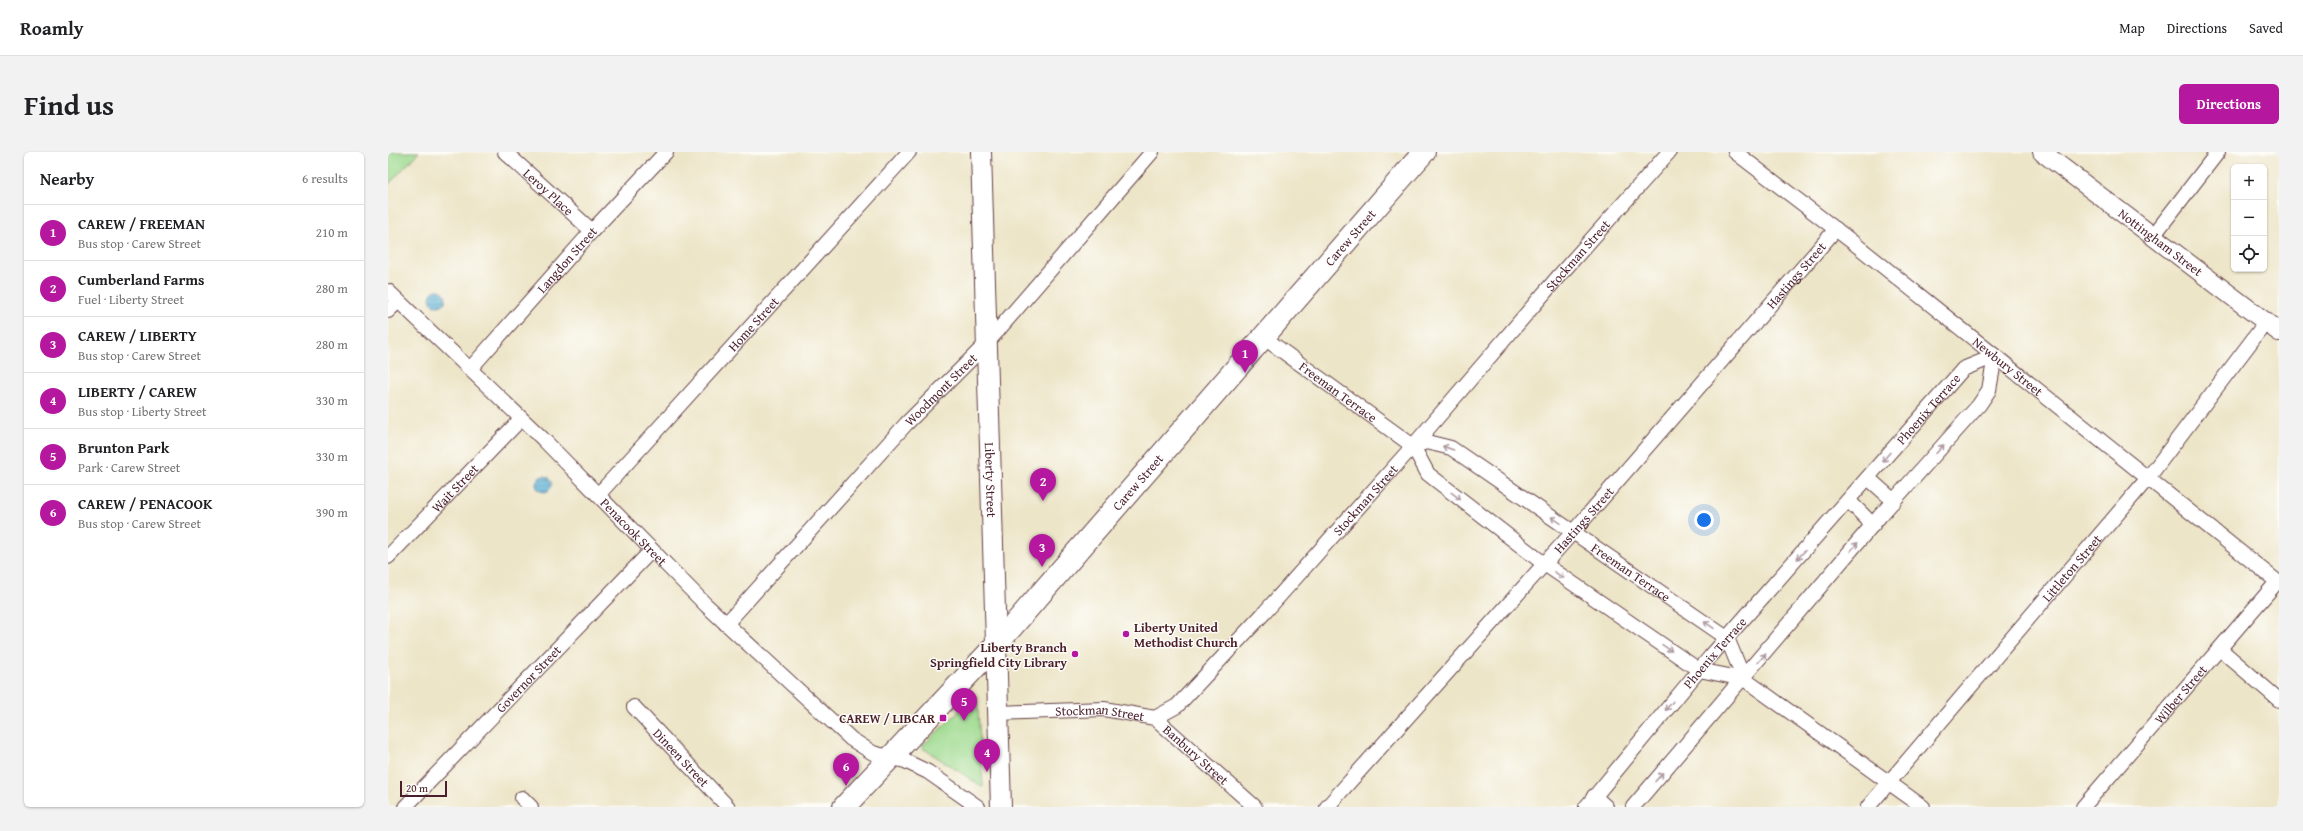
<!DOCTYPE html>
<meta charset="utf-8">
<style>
:root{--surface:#fff;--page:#f2f2f2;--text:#202124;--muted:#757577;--line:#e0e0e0;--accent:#b5179e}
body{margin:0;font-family:"Gentium Book Plus",serif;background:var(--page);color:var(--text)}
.controls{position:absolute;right:12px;top:12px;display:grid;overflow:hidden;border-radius:6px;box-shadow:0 1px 3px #0004}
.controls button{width:36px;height:36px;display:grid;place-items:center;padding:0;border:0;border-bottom:1px solid var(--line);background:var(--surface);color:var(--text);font:20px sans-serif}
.scale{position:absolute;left:12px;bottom:10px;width:47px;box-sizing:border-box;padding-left:4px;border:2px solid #4a1f2b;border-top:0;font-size:11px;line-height:14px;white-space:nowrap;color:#4a1f2b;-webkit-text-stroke:3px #fdfcf7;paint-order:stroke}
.you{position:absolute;left:1316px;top:368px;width:14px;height:14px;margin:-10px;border:3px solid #fff;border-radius:50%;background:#1a73e8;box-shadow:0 0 0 6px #1a73e833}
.badge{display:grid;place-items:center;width:26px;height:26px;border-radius:50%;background:var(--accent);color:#fff;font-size:13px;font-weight:700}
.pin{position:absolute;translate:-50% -33px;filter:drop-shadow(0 1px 2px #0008)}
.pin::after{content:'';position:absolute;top:21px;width:14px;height:12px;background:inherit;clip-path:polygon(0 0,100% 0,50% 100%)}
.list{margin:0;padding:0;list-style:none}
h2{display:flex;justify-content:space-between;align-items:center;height:52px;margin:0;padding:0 16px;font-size:17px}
h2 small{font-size:13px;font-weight:400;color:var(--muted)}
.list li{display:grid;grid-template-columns:26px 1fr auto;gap:12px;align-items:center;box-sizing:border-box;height:56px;padding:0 16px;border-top:1px solid var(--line)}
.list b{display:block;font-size:15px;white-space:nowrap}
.list p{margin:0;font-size:13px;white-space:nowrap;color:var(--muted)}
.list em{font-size:13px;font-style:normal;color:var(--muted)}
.icon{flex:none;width:22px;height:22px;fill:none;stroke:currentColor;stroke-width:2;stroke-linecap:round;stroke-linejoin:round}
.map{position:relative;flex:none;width:1891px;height:655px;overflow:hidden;border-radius:6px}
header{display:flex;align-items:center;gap:24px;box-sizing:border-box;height:56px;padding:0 20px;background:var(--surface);border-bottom:1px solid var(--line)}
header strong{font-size:19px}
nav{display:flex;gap:22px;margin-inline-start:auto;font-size:14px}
.intro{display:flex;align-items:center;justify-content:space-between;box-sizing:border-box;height:96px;padding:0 24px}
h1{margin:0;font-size:28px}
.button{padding:10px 18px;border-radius:6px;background:var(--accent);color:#fff;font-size:14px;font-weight:700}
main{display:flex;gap:24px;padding:0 24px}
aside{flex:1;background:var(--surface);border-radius:6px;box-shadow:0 1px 3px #0004}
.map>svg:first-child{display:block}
.park{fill:#9dda8e;stroke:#747c5c}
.water{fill:url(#water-rules);stroke:#516880}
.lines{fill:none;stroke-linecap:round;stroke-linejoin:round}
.minor-casing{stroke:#623d43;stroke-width:16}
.tertiary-casing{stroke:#623d43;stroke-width:20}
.secondary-casing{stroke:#623d43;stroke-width:22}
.primary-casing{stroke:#623d43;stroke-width:24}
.minor{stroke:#fff;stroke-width:14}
.tertiary{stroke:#fff;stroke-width:18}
.secondary{stroke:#fff;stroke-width:20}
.primary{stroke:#fff;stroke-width:22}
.oneway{stroke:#ae9aa0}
.poi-dot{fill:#b5179e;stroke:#fdfcf7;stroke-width:1.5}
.labels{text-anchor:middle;stroke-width:3;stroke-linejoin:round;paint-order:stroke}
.street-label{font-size:13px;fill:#4a1f2b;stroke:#fdfcf7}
.poi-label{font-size:13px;font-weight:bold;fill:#4a1f2b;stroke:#fdfcf7;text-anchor:end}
</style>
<header>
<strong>Roamly</strong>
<nav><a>Map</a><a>Directions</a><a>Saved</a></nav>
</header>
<div class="intro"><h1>Find us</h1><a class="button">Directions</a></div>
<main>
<aside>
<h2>Nearby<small>6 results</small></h2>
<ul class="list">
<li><span class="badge">1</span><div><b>CAREW / FREEMAN</b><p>Bus stop · Carew Street</p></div><em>210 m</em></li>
<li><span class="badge">2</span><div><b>Cumberland Farms</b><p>Fuel · Liberty Street</p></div><em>280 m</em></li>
<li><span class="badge">3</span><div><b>CAREW / LIBERTY</b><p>Bus stop · Carew Street</p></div><em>280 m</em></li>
<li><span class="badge">4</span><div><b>LIBERTY / CAREW</b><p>Bus stop · Liberty Street</p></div><em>330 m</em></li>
<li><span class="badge">5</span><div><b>Brunton Park</b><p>Park · Carew Street</p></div><em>330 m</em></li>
<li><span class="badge">6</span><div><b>CAREW / PENACOOK</b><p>Bus stop · Carew Street</p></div><em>390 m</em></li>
</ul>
</aside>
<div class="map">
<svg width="1891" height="655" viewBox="0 0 1891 655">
<defs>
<pattern id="water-rules" width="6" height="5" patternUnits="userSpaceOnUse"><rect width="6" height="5" fill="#58b1d5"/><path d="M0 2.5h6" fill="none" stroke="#4b8fad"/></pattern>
</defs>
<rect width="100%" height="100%" fill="#fdfcf7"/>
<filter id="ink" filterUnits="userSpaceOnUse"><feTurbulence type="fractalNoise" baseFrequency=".025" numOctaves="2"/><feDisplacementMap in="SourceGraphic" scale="8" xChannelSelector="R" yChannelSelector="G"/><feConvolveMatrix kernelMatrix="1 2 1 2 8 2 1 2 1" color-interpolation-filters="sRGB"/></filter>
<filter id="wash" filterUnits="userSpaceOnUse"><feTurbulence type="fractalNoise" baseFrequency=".012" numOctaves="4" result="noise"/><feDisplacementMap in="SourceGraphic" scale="16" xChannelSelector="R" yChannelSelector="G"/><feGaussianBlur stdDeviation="0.9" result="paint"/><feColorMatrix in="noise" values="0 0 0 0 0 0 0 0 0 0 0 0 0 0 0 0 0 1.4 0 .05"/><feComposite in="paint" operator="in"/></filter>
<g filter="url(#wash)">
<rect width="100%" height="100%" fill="#ede5c8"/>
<!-- park -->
<g class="park">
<path d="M0,0h31l-31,33z"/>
<path d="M589,543l6,92 -62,-40z"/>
</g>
<!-- water -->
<g class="water">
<circle cx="50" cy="146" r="8"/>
<circle cx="156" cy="332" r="8"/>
</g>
</g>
<g filter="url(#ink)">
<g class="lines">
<!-- minor casing -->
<g class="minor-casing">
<g id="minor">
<path id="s1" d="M117,0l87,79"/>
<path id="s2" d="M1347,0l120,92 424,339"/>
<path d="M1765,84l65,-84"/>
<path id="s3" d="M0,139l155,148 163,166 145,134 22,14 32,8 23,11 50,35"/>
<path d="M0,159l10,-10"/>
<path id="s4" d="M875,185l150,109 15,28 115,89 156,107 45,9 179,128"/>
<path id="s5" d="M82,217l122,-138 74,-79"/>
<path id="s6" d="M1025,294l14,-4 24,6 276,190 17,41"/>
<path d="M1480,326l26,23"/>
<path id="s7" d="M210,343l311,-343"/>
<path d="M1461,349l24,24"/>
<path id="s8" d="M0,405l133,-138"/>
<path id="s9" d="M338,472l180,-200 81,-81 165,-191"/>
<path d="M1832,497l59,51"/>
<path id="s10" d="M246,555l94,100"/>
<path id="s11" d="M611,561l105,-4 51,9 22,-12 88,-94 148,-166 145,-169 111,-125"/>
<path id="s12" d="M767,566l100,89"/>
<path d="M1206,644l12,11"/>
<path d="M134,646l9,9"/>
<path id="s13" d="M17,655l247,-257"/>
<path id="s14" d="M939,655l246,-275 263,-303"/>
<path id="s15" d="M1198,655l124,-150 239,-272 14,-16 32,-13"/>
<path d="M1245,655l247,-291 99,-111 10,-15 6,-34"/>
<path id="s16" d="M1480,655l280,-329 118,-156"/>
<path id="s17" d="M1695,655l194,-225"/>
</g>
</g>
<!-- tertiary casing -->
<g class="tertiary-casing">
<g id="tertiary">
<path id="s18" d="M1654,0l237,180"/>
</g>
</g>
<!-- secondary casing -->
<g class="secondary-casing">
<g id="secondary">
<path id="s19" d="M593,0l20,655"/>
</g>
</g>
<!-- primary casing -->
<g class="primary-casing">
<g id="primary">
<path id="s20" d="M456,655l153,-163 427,-492"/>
</g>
</g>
<!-- minor -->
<use href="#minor" class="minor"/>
<!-- tertiary -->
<use href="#tertiary" class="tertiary"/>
<!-- secondary -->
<use href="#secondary" class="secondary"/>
<!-- primary -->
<use href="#primary" class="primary"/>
</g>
<!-- one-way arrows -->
<defs><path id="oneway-shaft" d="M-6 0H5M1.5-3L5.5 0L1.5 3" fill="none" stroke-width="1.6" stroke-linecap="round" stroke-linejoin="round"/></defs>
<g class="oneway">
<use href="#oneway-shaft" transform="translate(1060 296) rotate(-161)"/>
<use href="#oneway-shaft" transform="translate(1552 297) rotate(-48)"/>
<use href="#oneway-shaft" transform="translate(1498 305) rotate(131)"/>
<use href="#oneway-shaft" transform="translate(1068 344) rotate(38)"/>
<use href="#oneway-shaft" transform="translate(1168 368) rotate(-146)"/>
<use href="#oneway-shaft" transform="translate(1466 395) rotate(-50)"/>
<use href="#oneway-shaft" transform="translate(1413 403) rotate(132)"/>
<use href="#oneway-shaft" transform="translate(1171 423) rotate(34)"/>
<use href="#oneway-shaft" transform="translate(1321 473) rotate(-146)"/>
<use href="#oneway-shaft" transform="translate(1279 496) rotate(34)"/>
<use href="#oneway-shaft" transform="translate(1374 506) rotate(-50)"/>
<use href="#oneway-shaft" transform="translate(1281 554) rotate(130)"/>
<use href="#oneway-shaft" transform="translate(1271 625) rotate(-49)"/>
</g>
</g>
<!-- markers -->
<g class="poi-dot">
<circle cx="738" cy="482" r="4"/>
<circle cx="687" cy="502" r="4"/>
<rect x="551" y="562" width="8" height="8" rx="2"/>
</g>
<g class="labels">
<!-- street labels -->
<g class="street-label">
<text dy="5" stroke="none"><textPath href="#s1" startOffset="59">Leroy Place</textPath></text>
<text dy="5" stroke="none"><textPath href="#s20" startOffset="762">Carew Street</textPath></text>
<text dy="5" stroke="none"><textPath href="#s18" startOffset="149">Nottingham Street</textPath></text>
<text dy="5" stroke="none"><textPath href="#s11" startOffset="785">Stockman Street</textPath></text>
<text dy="5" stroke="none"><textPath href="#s5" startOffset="146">Langdon Street</textPath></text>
<text dy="5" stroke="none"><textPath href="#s14" startOffset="709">Hastings Street</textPath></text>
<text dy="5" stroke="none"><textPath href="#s7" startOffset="231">Home Street</textPath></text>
<text dy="5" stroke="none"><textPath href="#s2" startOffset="347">Newbury Street</textPath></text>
<text dy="5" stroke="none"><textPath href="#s9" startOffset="318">Woodmont Street</textPath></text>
<text dy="5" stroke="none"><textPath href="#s4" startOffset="93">Freeman Terrace</textPath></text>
<text dy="5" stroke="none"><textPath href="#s15" startOffset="525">Phoenix Terrace</textPath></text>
<text dy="5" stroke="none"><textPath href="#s19" startOffset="328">Liberty Street</textPath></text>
<text dy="5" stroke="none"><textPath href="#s20" startOffset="438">Carew Street</textPath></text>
<text dy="5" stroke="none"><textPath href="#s8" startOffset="96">Wait Street</textPath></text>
<text dy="5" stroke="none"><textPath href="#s11" startOffset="461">Stockman Street</textPath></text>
<text dy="5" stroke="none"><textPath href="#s14" startOffset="385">Hastings Street</textPath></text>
<text dy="5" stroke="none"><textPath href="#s3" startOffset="344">Penacook Street</textPath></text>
<text dy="5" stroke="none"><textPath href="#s16" startOffset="314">Littleton Street</textPath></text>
<text dy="5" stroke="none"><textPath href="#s6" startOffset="258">Freeman Terrace</textPath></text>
<text dy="5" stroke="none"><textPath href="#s15" startOffset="201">Phoenix Terrace</textPath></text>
<text dy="5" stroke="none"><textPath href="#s13" startOffset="178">Governor Street</textPath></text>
<text dy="5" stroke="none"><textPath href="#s17" startOffset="149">Wilber Street</textPath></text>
<text dy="5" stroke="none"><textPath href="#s11" startOffset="101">Stockman Street</textPath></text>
<text dy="5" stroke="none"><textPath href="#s12" startOffset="55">Banbury Street</textPath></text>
<text dy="5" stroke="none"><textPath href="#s10" startOffset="69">Dineen Street</textPath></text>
</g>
<!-- poi labels -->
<g class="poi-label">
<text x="746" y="480" text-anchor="start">Liberty United<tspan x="746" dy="15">Methodist Church</tspan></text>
<text x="679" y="500">Liberty Branch<tspan x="679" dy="15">Springfield City Library</tspan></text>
<text x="547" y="571">CAREW / LIBCAR</text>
</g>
</g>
</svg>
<div class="controls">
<button>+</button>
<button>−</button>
<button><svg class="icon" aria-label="locate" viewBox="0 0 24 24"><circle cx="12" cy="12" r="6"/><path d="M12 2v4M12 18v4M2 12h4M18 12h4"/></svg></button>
</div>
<div class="scale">20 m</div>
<div class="you"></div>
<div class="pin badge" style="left:857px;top:221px">1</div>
<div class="pin badge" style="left:655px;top:349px">2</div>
<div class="pin badge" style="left:654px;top:415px">3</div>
<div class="pin badge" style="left:599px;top:620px">4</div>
<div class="pin badge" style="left:576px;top:569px">5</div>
<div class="pin badge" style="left:458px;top:634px">6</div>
</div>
</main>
